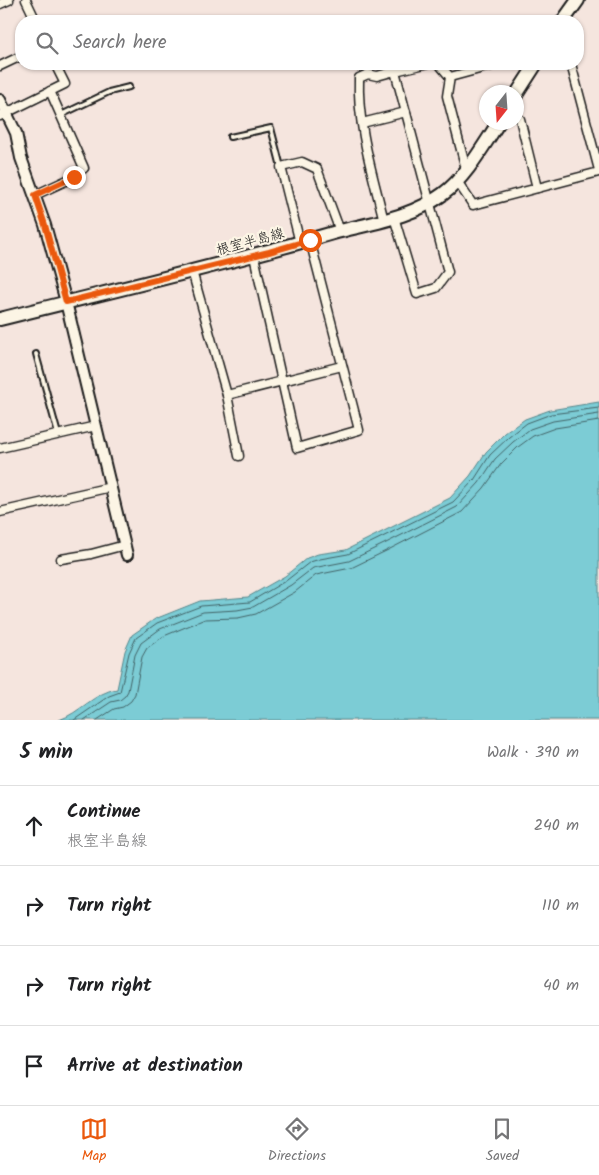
<!DOCTYPE html>
<meta charset="utf-8">
<style>
:root{--surface:#fff;--page:#f6f6f6;--text:#202124;--muted:#757577;--line:#e0e0e0;--accent:#ea580c}
body{margin:0;font-family:Kalam,"Klee One",sans-serif;background:var(--page);color:var(--text)}
.compass{position:absolute;left:479px;top:85px;width:45px;height:45px;border-radius:50%;background:var(--surface);box-shadow:0 1px 4px #0004;rotate:197deg}
.stop{position:absolute;width:15px;height:15px;margin:-11px;border:4px solid #ea580c;border-radius:50%;background:#fff}
.stop.end{background:#ea580c;border-color:#fff;box-shadow:0 1px 5px #0008}
.list{margin:0;padding:0;list-style:none}
h2{display:flex;justify-content:space-between;align-items:center;height:65px;margin:0;padding:0 20px;font-size:21px}
h2 small{font-size:16px;font-weight:400;color:var(--muted)}
.list li{display:grid;grid-template-columns:32px 1fr auto;gap:15px;align-items:center;box-sizing:border-box;height:80px;padding:0 20px;border-top:1px solid var(--line)}
.list b{display:block;font-size:19px;white-space:nowrap}
.list p{margin:0;font-size:16px;white-space:nowrap;color:var(--muted)}
.list em{font-size:16px;font-style:normal;color:var(--muted)}
.icon{flex:none;width:28px;height:28px;fill:none;stroke:currentColor;stroke-width:2;stroke-linecap:round;stroke-linejoin:round}
.map{position:relative;flex:none;width:599px;height:720px;overflow:hidden}
.search{position:absolute;background:var(--surface);box-shadow:0 1px 4px #0004;left:15px;right:15px;top:15px;height:55px;display:flex;align-items:center;gap:12px;box-sizing:border-box;padding:0 18px;border-radius:20px;color:var(--muted);font-size:19px}
.sheet{height:385px;background:var(--surface)}
nav{display:flex;justify-content:space-around;align-items:center;box-sizing:border-box;height:70px;border-top:1px solid var(--line);background:var(--surface);font-size:14px;color:var(--muted)}
nav a{display:grid;justify-items:center;gap:2px}
nav .on{color:var(--accent)}
.map>svg:first-child{display:block}
.water{fill:#7bccd5;stroke:#55868b}
.lines{fill:none;stroke-linecap:round;stroke-linejoin:round}
.shore{stroke:#426266;stroke-width:1}
.service-casing{stroke:#1c1c1c;stroke-width:8}
.minor-casing{stroke:#1c1c1c;stroke-width:11}
.tertiary-casing{stroke:#1c1c1c;stroke-width:14}
.primary-casing{stroke:#1c1c1c;stroke-width:16}
.service{stroke:#fcf5e5;stroke-width:4}
.minor{stroke:#fcf5e5;stroke-width:8}
.tertiary{stroke:#fcf5e5;stroke-width:10}
.primary{stroke:#fcf5e5;stroke-width:12}
.route{stroke:#ea580c;stroke-width:6}
.labels{text-anchor:middle;stroke-width:4.5;stroke-linejoin:round;paint-order:stroke}
.street-label{font-size:14px;fill:#1c1c1c;stroke:#fcf5e5}
</style>
<div class="map">
<svg width="599" height="720" viewBox="0 0 599 720">
<rect width="100%" height="100%" fill="#f5e5de"/>
<filter id="ink" filterUnits="userSpaceOnUse"><feTurbulence type="fractalNoise" baseFrequency=".02" numOctaves="2"/><feDisplacementMap in="SourceGraphic" scale="10" xChannelSelector="R" yChannelSelector="G"/><feConvolveMatrix kernelMatrix="1 2 1 2 8 2 1 2 1" color-interpolation-filters="sRGB"/></filter>
<g filter="url(#ink)">
<!-- water -->
<path class="water" d="M599,402v318h-540c21,-7 36,-28 58,-31l8,-38 7,-16 23,-16 45,-18 48,-4 37,-21 22,-18 11,-4 28,-4 104,-52 20,-22 16,-24 19,-19 20,-14 25,-9z"/>
<g class="lines">
<!-- shore -->
<g class="shore">
<path d="M74,720l35,-24 11,-4 9,-39 7,-15 21,-15 44,-17 49,-4 37,-22 23,-18 10,-3 28,-5 105,-52 21,-22 16,-25 19,-18 18,-14 24,-9 48,-6"/>
<path d="M84,720l27,-18 9,-2 5,-4 3,-5 7,-36 6,-12 19,-14 43,-17 34,-2 16,-3 38,-22 22,-17 36,-7 35,-17 73,-37 22,-24 16,-24 18,-17 17,-13 23,-8 46,-7"/>
<path d="M97,720l17,-11 9,-2 8,-6 4,-7 7,-37 5,-9 17,-12 41,-17 33,-1 18,-4 39,-22 21,-17 35,-7 37,-18 74,-38 22,-24 17,-24 17,-17 15,-11 22,-8 44,-7"/>
</g>
<!-- service casing -->
<g class="service-casing">
<g id="service">
<path d="M61,115l48,-23 20,-5"/>
<path d="M230,137l41,-9 10,39"/>
<path d="M36,354l22,80"/>
</g>
</g>
<!-- minor casing -->
<g class="minor-casing">
<g id="minor">
<path d="M26,0l10,21"/>
<path d="M0,4l9,-4"/>
<path d="M439,64l11,13"/>
<path d="M571,64l28,106"/>
<path d="M0,66l21,-10"/>
<path d="M0,116l65,-32 -10,-20"/>
<path d="M520,119l17,69"/>
<path d="M362,123l44,-11"/>
<path d="M466,169l-19,-73 3,-19 48,-13"/>
<path d="M457,181l16,24 126,-33"/>
<path d="M35,195l39,-18 10,-9 -34,-77"/>
<path d="M394,217l23,77 19,-6 12,-16 -53,-201 30,-7"/>
<path d="M384,221c-11,-46 -27,-95 -25,-143l9,-4 9,2 18,-5"/>
<path d="M300,243l-19,-76 21,-5 15,7 23,62"/>
<path d="M254,256l43,192 62,-18 -49,-190"/>
<path d="M192,271l35,124 12,61"/>
<path d="M227,395l115,-29"/>
<path d="M0,448l96,-22"/>
<path d="M0,512l111,-25"/>
<path d="M61,559l30,-5 34,-9"/>
</g>
</g>
<!-- tertiary casing -->
<g class="tertiary-casing">
<path id="tertiary" d="M0,100l16,33 5,25 24,67 21,77 61,253"/>
</g>
<!-- primary casing -->
<g class="primary-casing">
<g id="primary">
<path d="M563,21l15,-21"/>
<path d="M516,95l20,-31"/>
<path d="M0,319c111,-28 223,-54 333,-86 37,-10 78,-15 110,-39 23,-17 40,-48 56,-72"/>
</g>
</g>
<!-- service -->
<use href="#service" class="service"/>
<!-- minor -->
<use href="#minor" class="minor"/>
<!-- tertiary -->
<use href="#tertiary" class="tertiary"/>
<!-- primary -->
<use href="#primary" class="primary"/>
</g>
</g>
<g class="lines" filter="url(#ink)">
<!-- route -->
<path class="route" d="M74,177l-39,18 10,30 21,77 203,-50 41,-12"/>
</g>
<g class="labels">
<!-- street labels -->
<g class="street-label">
<text transform="translate(250 241) rotate(-15)" y="5">根室半島線</text>
</g>
</g>
</svg>
<svg class="compass" viewBox="-18 -18 36 36"><path d="M0-13l5 13h-10z" fill="#e53935"/><path d="M0 13l5-13h-10z" fill="#757577"/></svg>
<div class="stop" style="left:310px;top:240px"></div>
<div class="stop end" style="left:74px;top:177px"></div>
<div class="search"><svg class="icon" aria-label="search" viewBox="0 0 24 24"><circle cx="10" cy="10" r="6"/><path d="M15 15l6 6"/></svg>Search here</div>
</div>
<section class="sheet">
<h2>5 min<small>Walk · 390 m</small></h2>
<ul class="list">
<li><svg class="icon" aria-label="ahead" viewBox="0 0 24 24"><path d="M12 20V5M6 11l6-6 6 6"/></svg><div><b>Continue</b><p>根室半島線</p></div><em>240 m</em></li>
<li><svg class="icon" aria-label="right" viewBox="0 0 24 24"><path d="M7 20v-9h11M14 6l5 5-5 5"/></svg><div><b>Turn right</b></div><em>110 m</em></li>
<li><svg class="icon" aria-label="right" viewBox="0 0 24 24"><path d="M7 20v-9h11M14 6l5 5-5 5"/></svg><div><b>Turn right</b></div><em>40 m</em></li>
<li><svg class="icon" aria-label="arrive" viewBox="0 0 24 24"><path d="M6 21V4h12l-3 4 3 4H6"/></svg><div><b>Arrive at destination</b></div></li>
</ul>
</section>
<nav>
<a class="on"><svg class="icon" aria-label="map" viewBox="0 0 24 24"><path d="M3 6l6-2 6 2 6-2v14l-6 2-6-2-6 2zM9 4v14M15 6v14"/></svg>Map</a>
<a><svg class="icon" aria-label="directions" viewBox="0 0 24 24"><path d="M12 3l9 9-9 9-9-9zM9 14v-3h6M13 9l2 2-2 2"/></svg>Directions</a>
<a><svg class="icon" aria-label="saved" viewBox="0 0 24 24"><path d="M7 4h10v16l-5-4-5 4z"/></svg>Saved</a>
</nav>
